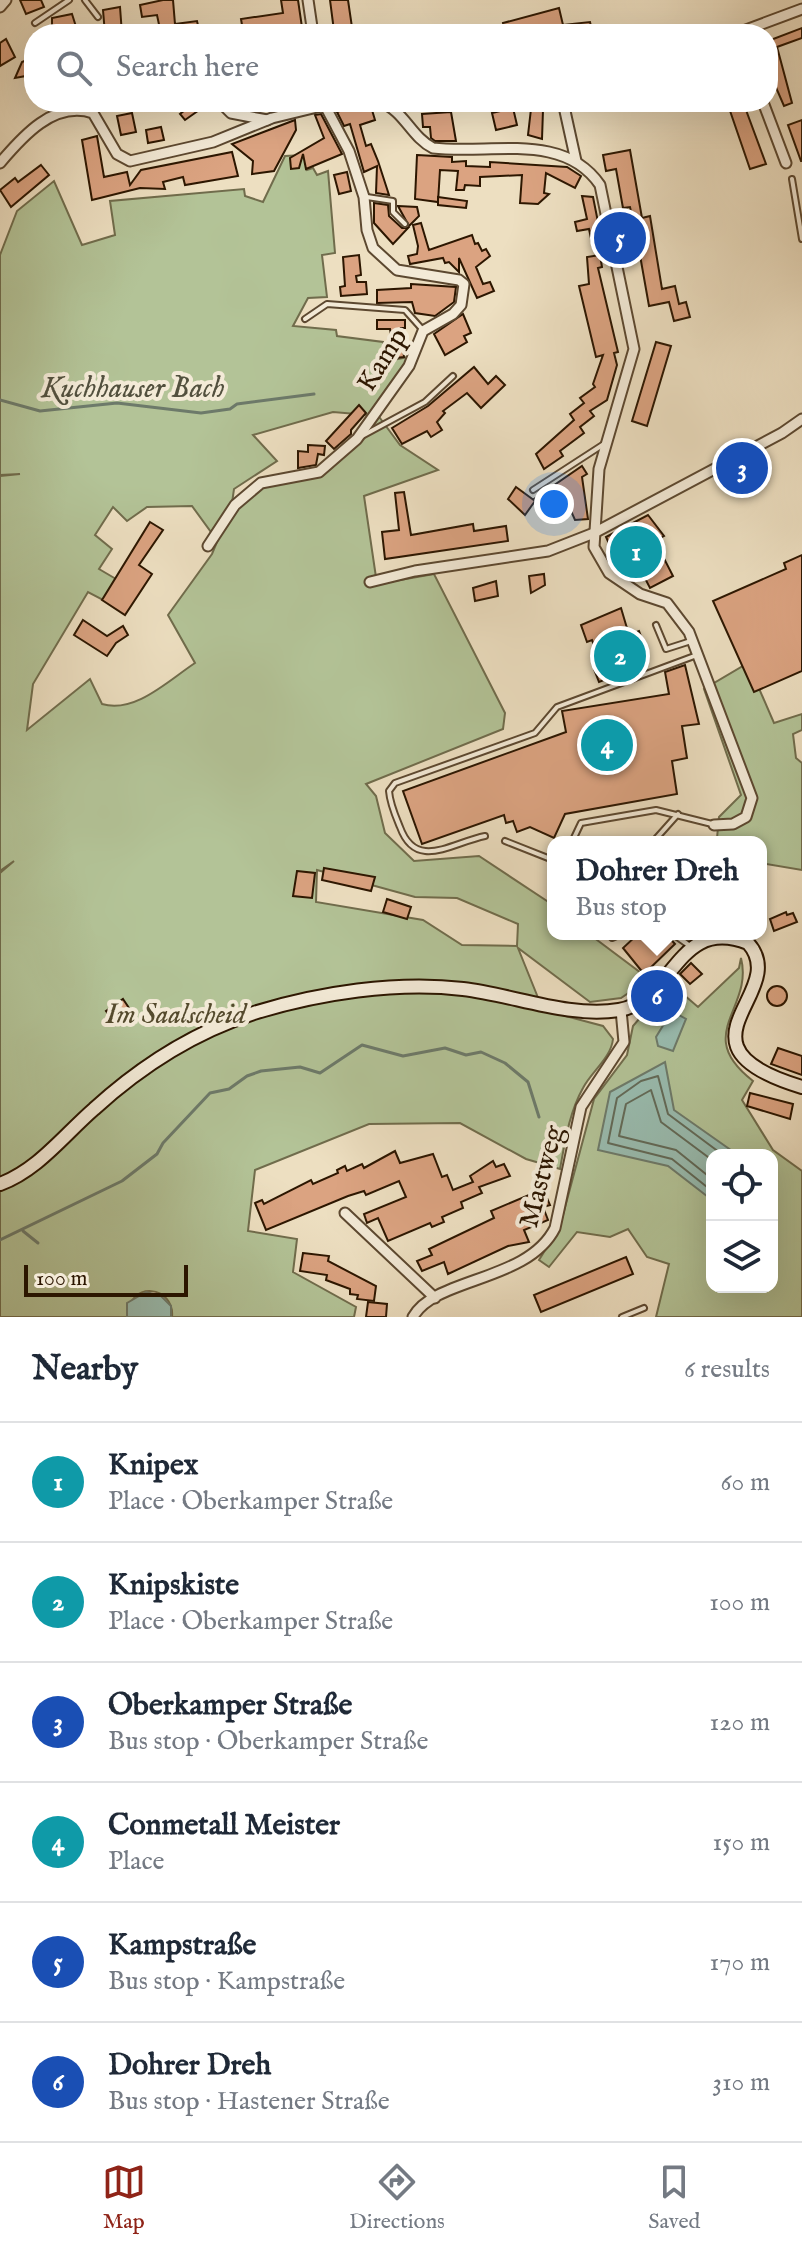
<!DOCTYPE html>
<meta charset="utf-8">
<style>
:root{--surface:#fff;--page:#f6f6f7;--text:#1f2937;--muted:#747a83;--line:#e0e1e3;--accent:#8f2418}
body{margin:0;font-family:"IM FELL English",serif;background:var(--page);color:var(--text)}
.controls{position:absolute;right:24px;bottom:24px;display:grid;overflow:hidden;border-radius:16px;box-shadow:0 8px 32px #0002}
.controls button{width:72px;height:72px;display:grid;place-items:center;padding:0;border:0;border-bottom:2px solid var(--line);background:var(--surface);color:var(--text);font:40px sans-serif}
.scale{position:absolute;left:24px;bottom:20px;width:164px;box-sizing:border-box;padding-left:8px;border:4px solid #2c1600;border-top:0;font-size:22px;line-height:28px;white-space:nowrap;color:#2c1600;-webkit-text-stroke:6px #f3ead7;paint-order:stroke}
.you{position:absolute;left:554px;top:504px;width:28px;height:28px;margin:-20px;border:6px solid #fff;border-radius:50%;background:#1a73e8;box-shadow:0 0 0 12px #1a73e833}
.badge{display:grid;place-items:center;width:52px;height:52px;border-radius:50%;background:var(--accent);color:#fff;font-size:26px;font-weight:700}
.pin{position:absolute;translate:-50% -50%;border:4px solid #fff;box-shadow:0 2px 8px #0006}
.popup{position:absolute;left:547px;top:836px;width:220px;height:104px;box-sizing:border-box;display:grid;place-content:center;border-radius:16px;background:var(--surface);filter:drop-shadow(0 2px 6px #0005);font-size:26px;white-space:nowrap;color:var(--muted)}
.popup b{font-size:30px;color:var(--text)}
.popup::after{content:'';position:absolute;left:50%;top:100%;margin-left:-16px;border:16px solid transparent;border-top-color:var(--surface)}
.list{margin:0;padding:0;list-style:none}
h2{display:flex;justify-content:space-between;align-items:center;height:104px;margin:0;padding:0 32px;font-size:34px}
h2 small{font-size:26px;font-weight:400;color:var(--muted)}
.list li{display:grid;grid-template-columns:52px 1fr auto;gap:24px;align-items:center;box-sizing:border-box;height:120px;padding:0 32px;border-top:2px solid var(--line)}
.list b{display:block;font-size:30px;white-space:nowrap}
.list p{margin:0;font-size:26px;white-space:nowrap;color:var(--muted)}
.list em{font-size:26px;font-style:normal;color:var(--muted)}
.icon{flex:none;width:44px;height:44px;fill:none;stroke:currentColor;stroke-width:2;stroke-linecap:round;stroke-linejoin:round}
.map{position:relative;flex:none;width:802px;height:1317px;overflow:hidden}
.search{position:absolute;background:var(--surface);box-shadow:0 8px 32px #0002;left:24px;right:24px;top:24px;height:88px;display:flex;align-items:center;gap:20px;box-sizing:border-box;padding:0 28px;border-radius:32px;color:var(--muted);font-size:30px}
.sheet{height:824px;background:var(--surface)}
nav{display:flex;justify-content:space-around;align-items:center;box-sizing:border-box;height:112px;border-top:2px solid var(--line);background:var(--surface);font-size:22px;color:var(--muted)}
nav a{display:grid;justify-items:center;gap:4px}
nav .on{color:var(--accent)}
.map>svg:first-child{display:block}
.green{fill:#b3c397;stroke:#706c4c;stroke-width:2;fill-rule:evenodd}
.water{fill:#99bdb1;stroke:#6d7a6a;stroke-width:2}
.lines{fill:none;stroke-linecap:round;stroke-linejoin:round}
.shore{stroke:#626a58;stroke-width:2}
.stream{stroke:#6d7a6a;stroke-width:3}
.building{fill:#dba381;stroke:#2c1600;stroke-width:2}
.service-casing{stroke:#5c4830;stroke-width:8}
.minor-casing{stroke:#5c4830;stroke-width:13}
.secondary-casing{stroke:#2c1600;stroke-width:16}
.service{stroke:#f3ead7;stroke-width:4}
.minor{stroke:#f3ead7;stroke-width:9}
.secondary{stroke:#f3ead7;stroke-width:12}
.labels{text-anchor:middle;stroke-width:8;stroke-linejoin:round;paint-order:stroke}
.street-label{font-size:28px;fill:#2c1600;stroke:#f3ead7}
.park-label{font-size:28px;font-style:italic;fill:#544a2d;stroke:#f3ead7}
.water-label{font-size:30px;font-style:italic;fill:#52503e;stroke:#f3ead7}
</style>
<div class="map">
<svg width="802" height="1317" viewBox="0 0 802 1317">
<rect width="100%" height="100%" fill="#eddfc1"/>
<filter id="stains"><feTurbulence type="fractalNoise" baseFrequency=".0025" numOctaves="4"/><feColorMatrix values="0 0 0 0 .2 0 0 0 0 .09 0 0 0 0 .02 0 0 0 .5 -.17"/></filter>
<radialGradient id="worn" r=".72"><stop offset=".6" stop-color="#630" stop-opacity="0"/><stop offset="1" stop-color="#630" stop-opacity=".3"/></radialGradient>
<!-- green -->
<g class="green">
<path d="M304,155l3,15 6,-2 4,7 11,-4 7,82 -13,2 5,42 -19,1 -15,28 43,4 1,6 46,6v20l25,-5 -1,7 -39,51 -35,-3 -80,23 24,26 -43,28 -2,14 -21,29 -19,-26 -45,1 -20,14 -14,-14 -18,28 17,14 -13,20 17,10 -13,21 -15,-8 -55,92 -6,46 63,-51 12,25c33,10 67,-24 93,-41l-27,-48 44,-61 17,-41 41,-32 61,-14 33,-29 13,-24 23,31 38,25 -74,26 13,88 57,-10 71,139 -2,16 -137,55 10,12 9,37 29,28 65,-5 74,49v29h36l60,45 -28,19 -31,4 -72,-54 25,62 60,16 10,13c-2,19 -21,32 -30,49 -14,25 -18,54 -23,81l-34,-10 -66,-36 -91,1 -114,46 -7,61 49,8 -4,33 63,35 -2,10h-182c3,-31 -43,-38 -45,0h-127v-444l14,-12 -14,10v-395l20,-2 -20,1v-220l17,-44 37,-30 28,64 33,-10 -5,-34 134,-12 1,7 18,6 22,-46zM317,870l98,27 42,1 61,26 -1,22 -55,-1 -39,-25 -107,-18z"/>
<path d="M748,663l26,60 28,-9v16l-9,4 3,24 6,5v107l-41,-7v-21h-51l7,-4 2,-21 22,-22 -37,-106z"/>
<path d="M741,958c13,51 -49,76 12,123l-11,19 31,50 29,21v146h-146l13,-53 -22,-7 -19,-28 -18,8 -33,-5 -28,35 -10,-7 21,-34 34,-127 33,-44 6,-29 37,-43 28,24 41,-39zM712,1155h60v132h-60z"/>
</g>
<!-- water -->
<g class="water">
<path d="M672,1011l14,8 -13,32 -15,-5 -2,-9z"/>
<path d="M665,1062l9,48 61,43 -23,2v45l-44,-34 -70,-16 12,-58z"/>
<path d="M146,1292l15,4 10,10v11h-44v-14z"/>
</g>
<g class="lines">
<!-- shore -->
<g class="shore">
<path d="M712,1160l-51,-38 -10,-32 -25,14 -7,32 57,14 36,29"/>
<path d="M712,1191l-40,-32 -64,-16 9,-45 24,-17 17,-5 10,38 55,41"/>
</g>
<!-- stream -->
<g class="stream">
<path d="M0,400l40,11 77,-8 84,10 29,-4 7,-5 77,-10"/>
<path d="M23,1231l15,12"/>
<path d="M0,1240l122,-59 35,-27 6,-11 47,-50 19,-4 18,-13 14,-5 39,-4 20,6 42,-28 41,11 42,-8 21,7 15,-3 24,11 23,19 11,35"/>
</g>
</g>
<!-- building -->
<g class="building">
<path d="M20,0h21l3,7 -18,7z"/>
<path d="M163,0h10l2,24 22,-3 3,13h-39l-4,-19 -15,2 -2,-12z"/>
<path d="M281,0h17l5,34h-86l-1,-4 26,-5 -1,-6 42,-6z"/>
<path d="M330,0h18l5,34 -19,-3z"/>
<path d="M120,7l2,27h-17l-2,-24z"/>
<path d="M559,8l4,17 27,-3 3,12h-88l-2,-11z"/>
<path d="M72,14l6,19 -26,1v-16z"/>
<path d="M802,28v10l-25,9 15,56 -8,3 -16,-37v-28z"/>
<path d="M6,39l9,18 -15,9v-23z"/>
<path d="M34,57v37h-1l-7,-18 -11,2 7,-16z"/>
<path d="M179,102h19l4,6 -17,12 -5,-6 5,-4z"/>
<path d="M727,102h16l23,62 -16,5z"/>
<path d="M351,107l21,3 3,10 -15,5 6,21 5,-2 7,17 11,34 -13,-2 1,-27 -13,6 -14,-48 -6,2 -7,-14z"/>
<path d="M513,108l4,17 -21,5 -4,-17z"/>
<path d="M531,109l12,1 -1,29 -14,-4z"/>
<path d="M451,112l5,29h-21l-4,-3 -1,-11h-7l-1,-13z"/>
<path d="M132,113l4,19 -15,3 -4,-19z"/>
<path d="M321,114l21,40 -36,15 -3,-15 -4,14 -8,1 -1,-11 34,-20 -9,-23z"/>
<path d="M295,120l1,10 -22,41 -22,3 1,-13 -21,-17z"/>
<path d="M802,120v41h-1l-13,-36z"/>
<path d="M161,127l3,13 -16,3 -2,-13z"/>
<path d="M97,136l7,41 23,-5 3,13 11,-15 91,-18 6,24 -53,9 -2,-8 -20,5 2,7 -25,-1 -48,12 -10,-60z"/>
<path d="M630,150l12,68 8,-2 12,73 13,-3 4,18 7,-2 4,15 -16,4 -5,-19 -20,4 -11,-62 -10,2 -2,-9 10,-3 -6,-27 -7,1 -7,-39 -10,2 -3,-16z"/>
<path d="M417,155l35,2v5l14,-1v5l24,1v-5l77,5 14,9 -6,12 -29,-15 -2,20 5,1 -11,10 -18,-1 2,-28 -42,2v9l-15,-1 -1,5h-8l2,-19 -18,-1 -2,32 -23,-3z"/>
<path d="M41,165l8,10 -38,32 -11,-17 15,-12 3,4z"/>
<path d="M347,172l4,19 -12,3 -5,-19z"/>
<path d="M582,196l11,1 10,50 -10,1 -4,-19 -12,2 -2,-9 12,-3z"/>
<path d="M438,197l29,4 -1,7 -28,-3z"/>
<path d="M374,203l14,2 1,11 13,12h6l-15,16 -19,-21z"/>
<path d="M398,206l19,1 2,9 -10,10z"/>
<path d="M421,223l8,27 43,-15 3,9 3,-1 4,8 4,-2 4,7 -14,11 7,17 7,-2 4,9 -17,7 -18,-40v14l-10,-10 -4,1 -2,-5 -33,6 -2,-8 9,-2 1,-8 -5,-21z"/>
<path d="M359,255l2,20 -5,1 1,6h9l1,12 -26,2 -1,-9 5,-1 -2,-29z"/>
<path d="M600,255l2,12 -4,1 20,84 -4,1 3,12 -10,35 -17,11 4,5 -14,11 4,6 -24,18 3,5 -19,13 -8,-15 38,-34 -4,-6 14,-11 -4,-5 15,-11 -2,-3 10,-29 -7,2 -17,-71 10,-2 -2,-27z"/>
<path d="M411,284l45,3 -2,15 -19,14 -20,-3 -3,-11 -35,1v-13l34,-2z"/>
<path d="M463,314l8,19 -7,3 3,6 -22,13 -11,-21z"/>
<path d="M377,320h28v8h-4l3,29 -9,1 -5,-29h-13z"/>
<path d="M656,342l15,4 -24,80 -15,-5z"/>
<path d="M474,367l14,17 8,-8 9,9 -24,23 -14,-15 -24,18 2,2 -8,9 5,8 -11,7 -4,-6 -25,13 -10,-16 36,-22z"/>
<path d="M359,405l7,8 -15,17v4l-17,15 -8,-8z"/>
<path d="M308,445l17,1 -1,9 -6,-1 -2,11 -18,3v-17l10,1z"/>
<path d="M582,466l5,8 -5,3 6,42 -13,1 -8,-18 -24,11 -9,-14z"/>
<path d="M516,487l19,14 -10,14 -17,-16z"/>
<path d="M404,492l7,43 62,-11 1,7 32,-5 2,15 -123,18 -3,-27 17,-2 -4,-37z"/>
<path d="M648,515l16,21 -9,5 18,35 -23,12 -18,-35 -15,8 -11,-24z"/>
<path d="M150,522l13,8 -24,35 13,9 -27,41 -23,-15z"/>
<path d="M802,555v116l-48,21 -41,-91 73,-32 -2,-6z"/>
<path d="M544,574l1,11 -14,8 -2,-17z"/>
<path d="M496,581l2,15 -23,5 -2,-13z"/>
<path d="M621,608l8,27 10,-4 7,19 -10,4 5,12 -42,16 -5,-13 7,-3 -9,-26 -5,2 -6,-17z"/>
<path d="M83,620l24,16 16,-10 5,9 -12,8 -9,13 -33,-21z"/>
<path d="M685,665l14,59 -17,2 5,32 -15,3 5,33 -112,20 -11,24 -24,-11 -13,5 -4,-11 -7,2 -2,-8 -82,29 -19,-53 163,-59 -4,-21 107,-17 -4,-22z"/>
<path d="M324,868l51,9 -4,14 -49,-11z"/>
<path d="M297,871l18,2 -3,25 -19,-2z"/>
<path d="M387,899l24,8 -4,12 -24,-7z"/>
<path d="M786,912l1,3 6,-2 4,9 -23,9 -4,-12z"/>
<path d="M638,934h28l9,10 -31,30 -21,-26z"/>
<path d="M691,963l11,11 -12,10 -10,-10z"/>
<circle cx="777" cy="996" r="10"/>
<path d="M123,999l10,15 -17,11 -10,-14z"/>
<path d="M778,1048l24,8v19l-31,-11z"/>
<path d="M750,1093l43,11 -3,15 -43,-13z"/>
<path d="M395,1151l5,12 33,-9 9,23 5,-2 6,15 20,-8 -3,-6 23,-15 3,6 8,-3 6,12 -31,11 3,6 -21,9 2,6 -21,9 2,5 -12,5 -2,-4 -42,18 -10,-23 -11,5 -3,-9 42,-17 -7,-16 -33,14 -2,-4 -16,5 -82,34 -11,-27 7,-3 2,4 47,-24 2,4 25,-11 -1,-3 8,-4 2,5 15,-7 2,4z"/>
<path d="M543,1189l7,16 -7,2 5,13 -24,10 5,12 -21,4 -60,28 -4,-12 -22,9 -5,-10 15,-6 -3,-6 65,-31 -3,-7z"/>
<path d="M303,1253l26,3 -1,5 48,25 -2,15 -17,-2 1,-4 -8,-1v-5l-24,-9 1,-5 -27,-4z"/>
<path d="M626,1257l7,17 -92,38 -7,-17z"/>
<path d="M368,1302l19,2 -1,13h-20z"/>
</g>
<g class="lines">
<!-- service casing -->
<g class="service-casing">
<g id="service">
<path d="M85,0l13,17"/>
<path d="M35,23l34,-23"/>
<path d="M792,179l10,60"/>
<path d="M367,197l26,4v11l12,12"/>
<path d="M305,319l22,-15 78,6 17,19"/>
<path d="M362,436l63,-34 28,-26"/>
<path d="M533,490l71,-46"/>
<path d="M656,625l10,24 25,-8"/>
<path d="M485,836c-34,7 -69,35 -85,-9 -5,-12 -10,-23 -11,-36l6,-8 140,-50 22,-26 140,-52"/>
<path d="M505,841l48,19"/>
<path d="M572,842l9,-19 75,-13 56,14"/>
<path d="M653,842l25,-28"/>
<path d="M608,934l4,4 9,-4"/>
<path d="M673,934l17,12"/>
<path d="M622,1317l22,-9"/>
</g>
</g>
<!-- minor casing -->
<g class="minor-casing">
<g id="minor">
<path d="M308,0l5,34"/>
<path d="M0,7l6,-7"/>
<path d="M735,34l67,-25"/>
<path d="M220,102l11,11 36,7"/>
<path d="M380,102c24,8 31,35 53,46 57,7 130,-17 167,37l34,164 -35,120 -5,78 15,26 31,21 27,9 22,29 63,166 -6,19 -13,7 -19,1"/>
<path d="M563,102l13,59"/>
<path d="M763,102l23,61"/>
<path d="M393,106l66,-4"/>
<path d="M0,163c22,-26 54,-63 93,-50l24,41 13,7 83,-19 59,-24 66,-16"/>
<path d="M208,546l27,-41 26,-22 58,-11 38,-33 52,-73 14,-35 30,-17 8,-9 3,-21 -5,-4 -62,-10 -24,-22 -6,-18 -3,-33 -15,-46 -26,-49"/>
<path d="M370,582l45,-11 133,-20 46,-18 188,-100 20,-14"/>
<path d="M345,1213l90,85"/>
<path d="M413,1317c22,-40 115,-35 142,-89l26,-121 43,-65 -3,-32"/>
</g>
</g>
<!-- secondary casing -->
<g class="secondary-casing">
<path id="secondary" d="M0,1184c38,-14 64,-49 94,-75 46,-42 101,-77 160,-96 64,-20 143,-32 209,-24 51,6 105,29 156,21 55,-9 58,-95 129,-67 45,50 -86,102 54,144"/>
</g>
<!-- service -->
<use href="#service" class="service"/>
<!-- minor -->
<use href="#minor" class="minor"/>
<!-- secondary -->
<use href="#secondary" class="secondary"/>
</g>
<g class="labels">
<!-- street labels -->
<g class="street-label">
<text transform="translate(381 359) rotate(-58)" y="10">Kamp</text>
<text transform="translate(540 1176) rotate(-75)" y="10">Mastweg</text>
</g>
<!-- park labels -->
<g class="park-label">
<text x="176" y="1023">Im Saalscheid</text>
</g>
<!-- water labels -->
<g class="water-label">
<text x="133" y="397">Kuchhauser Bach</text>
</g>
</g>
<rect width="100%" height="100%" filter="url(#stains)"/>
<rect width="100%" height="100%" fill="url(#worn)"/>
</svg>
<div class="controls">
<button><svg class="icon" aria-label="locate" viewBox="0 0 24 24"><circle cx="12" cy="12" r="6"/><path d="M12 2v4M12 18v4M2 12h4M18 12h4"/></svg></button>
<button><svg class="icon" aria-label="layers" viewBox="0 0 24 24"><path d="M12 4l9 5-9 5-9-5zM3 14l9 5 9-5"/></svg></button>
</div>
<div class="scale">100 m</div>
<div class="you"></div>
<div class="pin badge" style="left:636px;top:552px;background:#0f9aa8">1</div>
<div class="pin badge" style="left:620px;top:656px;background:#0f9aa8">2</div>
<div class="pin badge" style="left:742px;top:468px;background:#1a4fb4">3</div>
<div class="pin badge" style="left:607px;top:745px;background:#0f9aa8">4</div>
<div class="pin badge" style="left:620px;top:238px;background:#1a4fb4">5</div>
<div class="pin badge" style="left:657px;top:996px;background:#1a4fb4">6</div>
<div class="popup"><b>Dohrer Dreh</b>Bus stop</div>
<div class="search"><svg class="icon" aria-label="search" viewBox="0 0 24 24"><circle cx="10" cy="10" r="6"/><path d="M15 15l6 6"/></svg>Search here</div>
</div>
<section class="sheet">
<h2>Nearby<small>6 results</small></h2>
<ul class="list">
<li><span class="badge" style="background:#0f9aa8">1</span><div><b>Knipex</b><p>Place · Oberkamper Straße</p></div><em>60 m</em></li>
<li><span class="badge" style="background:#0f9aa8">2</span><div><b>Knipskiste</b><p>Place · Oberkamper Straße</p></div><em>100 m</em></li>
<li><span class="badge" style="background:#1a4fb4">3</span><div><b>Oberkamper Straße</b><p>Bus stop · Oberkamper Straße</p></div><em>120 m</em></li>
<li><span class="badge" style="background:#0f9aa8">4</span><div><b>Conmetall Meister</b><p>Place</p></div><em>150 m</em></li>
<li><span class="badge" style="background:#1a4fb4">5</span><div><b>Kampstraße</b><p>Bus stop · Kampstraße</p></div><em>170 m</em></li>
<li><span class="badge" style="background:#1a4fb4">6</span><div><b>Dohrer Dreh</b><p>Bus stop · Hastener Straße</p></div><em>310 m</em></li>
</ul>
</section>
<nav>
<a class="on"><svg class="icon" aria-label="map" viewBox="0 0 24 24"><path d="M3 6l6-2 6 2 6-2v14l-6 2-6-2-6 2zM9 4v14M15 6v14"/></svg>Map</a>
<a><svg class="icon" aria-label="directions" viewBox="0 0 24 24"><path d="M12 3l9 9-9 9-9-9zM9 14v-3h6M13 9l2 2-2 2"/></svg>Directions</a>
<a><svg class="icon" aria-label="saved" viewBox="0 0 24 24"><path d="M7 4h10v16l-5-4-5 4z"/></svg>Saved</a>
</nav>
